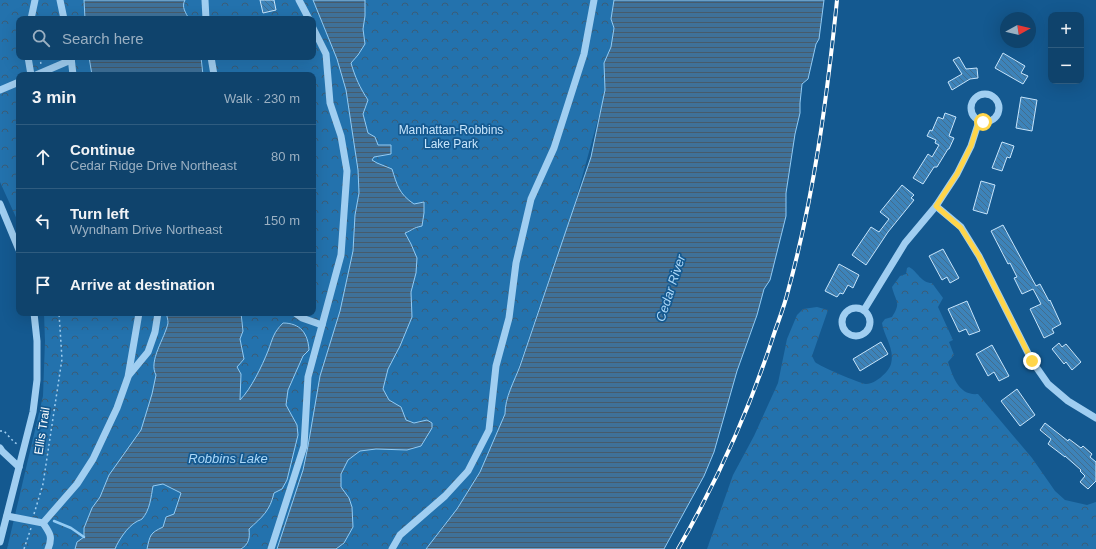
<!DOCTYPE html>
<meta charset="utf-8">
<style>
:root{--surface:#0f436c;--page:#1d4e74;--text:#f1f3f6;--muted:#9bb0c2;--line:#2f5c7f}
body{margin:0;font-family:Helvetica,sans-serif;background:var(--page);color:var(--text)}
.controls{position:absolute;right:12px;top:12px;display:grid;overflow:hidden;border-radius:8px;box-shadow:0 4px 16px #0002}
.controls button{width:36px;height:36px;display:grid;place-items:center;padding:0;border:0;border-bottom:1px solid var(--line);background:var(--surface);color:var(--text);font:20px sans-serif}
.compass{position:absolute;left:1000px;top:12px;width:36px;height:36px;border-radius:50%;background:var(--surface);box-shadow:0 4px 16px #0002;rotate:82deg}
.stop{position:absolute;width:12px;height:12px;margin:-9px;border:3px solid #ffd54a;border-radius:50%;background:#fff}
.stop.end{background:#ffd54a;border-color:#fff;box-shadow:0 1px 4px #0008}
.list{margin:0;padding:0;list-style:none}
h2{display:flex;justify-content:space-between;align-items:center;height:52px;margin:0;padding:0 16px;font-size:17px}
h2 small{font-size:13px;font-weight:400;color:var(--muted)}
.list li{display:grid;grid-template-columns:26px 1fr auto;gap:12px;align-items:center;box-sizing:border-box;height:64px;padding:0 16px;border-top:1px solid var(--line)}
.list b{display:block;font-size:15px;white-space:nowrap}
.list p{margin:0;font-size:13px;white-space:nowrap;color:var(--muted)}
.list em{font-size:13px;font-style:normal;color:var(--muted)}
.icon{flex:none;width:22px;height:22px;fill:none;stroke:currentColor;stroke-width:2;stroke-linecap:round;stroke-linejoin:round}
.map{position:relative;flex:none;width:1096px;height:549px;overflow:hidden}
.search{position:absolute;background:var(--surface);box-shadow:0 4px 16px #0002;left:16px;top:16px;width:300px;height:44px;display:flex;align-items:center;gap:10px;box-sizing:border-box;padding:0 14px;border-radius:8px;color:var(--muted);font-size:15px}
.panel{position:absolute;background:var(--surface);box-shadow:0 4px 16px #0002;left:16px;top:72px;width:300px;height:244px;border-radius:8px}
.map>svg:first-child{display:block}
.forest{fill:url(#forest-crowns);fill-rule:evenodd}
.water{fill:url(#water-rules);stroke:#92cbf4}
.lines{fill:none;stroke-linecap:round;stroke-linejoin:round}
.stream{stroke:#92cbf4;stroke-width:2.5}
.building{fill:url(#building-back-hatch);stroke:#c7e5fc}
.path{stroke:#a0cef1;stroke-width:1.5;stroke-dasharray:2 3;stroke-linecap:butt}
.minor{stroke:#a0cef1;stroke-width:7}
.rail-casing{stroke:#fff;stroke-width:4}
.rail{stroke:#145990;stroke-width:2.5;stroke-dasharray:8;stroke-linecap:butt}
.route{stroke:#ffd54a;stroke-width:5}
.labels{text-anchor:middle;stroke-width:3.5;stroke-linejoin:round;paint-order:stroke}
.park-label{font-size:12px;fill:#c7e5fc;stroke:#145990}
.street-label{font-size:12px;fill:#fff;stroke:#145990}
.water-label{font-size:13px;font-style:italic;fill:#acd8f8;stroke:#145990}
</style>
<div class="map">
<svg width="1096" height="549" viewBox="0 0 1096 549">
<defs>
<pattern id="forest-crowns" width="20" height="18" patternUnits="userSpaceOnUse"><rect width="20" height="18" fill="#2372ad"/><path d="M2 6a3 3 0 1 1 6 0M12 15a3 3 0 1 1 6 0" fill="none" stroke="#3a5d78"/></pattern>
<pattern id="water-rules" width="6" height="5" patternUnits="userSpaceOnUse"><rect width="6" height="5" fill="#3f7199"/><path d="M0 2.5h6" fill="none" stroke="#475b6b"/></pattern>
<pattern id="building-back-hatch" width="6" height="6" patternUnits="userSpaceOnUse"><rect width="6" height="6" fill="#3d83b9"/><path d="M-1 5l2 2M0 0l6 6M5-1l2 2" fill="none" stroke="#436d8d"/></pattern>
</defs>
<rect width="100%" height="100%" fill="#145990"/>
<!-- forest -->
<g class="forest">
<path d="M0,0h614l-3,19 3,9 -3,19 -7,16 1,27 -4,18 -35,128 -12,28 -41,120c-5,10 -8,19 -8,30l-25,58 -23,37 -31,40h-419l36,-153 2,-55 -1,-28h269v-238h-294v149l-19,-42zM19,19h294v38h-294z"/>
<path d="M909,267c9,5 12,16 23,16l11,15 -5,9 15,33 -4,2 5,13 -6,7c5,15 11,34 30,32l54,64 23,33 10,9 22,5 9,-3v47h-389l26,-74 21,-39 24,-53 9,-44 10,-24 6,-6 14,-2 11,3 -16,46c1,2 2,4 3,6 4,4 44,21 51,22 9,0 22,-11 25,-20 4,-16 -7,-27 -9,-41l3,-4 7,-2c10,-15 3,-16 0,-30l8,-11 6,-2 1,-6z"/>
</g>
<!-- water -->
<g class="water">
<path d="M84,0h101c-4,7 1,13 4,19h-104z"/>
<path d="M313,0h52v16l-2,13 2,15 -7,11 -7,8c4,14 9,25 17,37l-5,14 5,19 7,4 3,8h13v9l-17,3 -2,3 5,3 15,6c5,16 7,25 22,35l10,-2v11l-2,13c-10,2 -9,4 -17,7l6,11 6,14 -1,15 -5,19 1,25 -12,29 -12,23 -5,20 6,11 12,7 5,13 8,3 13,-3 5,3v5l-11,18 -14,4 -31,-1 -16,2 -12,9 -7,14v13l8,11 3,9 1,20 -9,16 -8,6h-59l26,-79 5,-24 12,-70 20,-65 13,-60 2,-36 4,-22 -1,-23 -12,-80 -9,-31z"/>
<path d="M614,0h210l-5,39 -3,5 -8,35 -6,5 -2,19v10l-5,21 -9,59v23l-16,64 -6,9 -7,26 -20,56 -23,81 -10,24 -40,73h-238l31,-40 23,-37 25,-58c0,-17 9,-32 15,-48l71,-209 14,-67 -1,-27 7,-16 3,-19 -3,-9z"/>
<path d="M89,57h112l2,18h-111z"/>
<path d="M166,313h75l2,18 -3,8 4,20 -7,8 4,7 -1,26c11,-11 22,-34 28,-49 5,-13 5,-18 15,-28 17,0 25,10 26,27l-6,6 -15,34 -2,15 11,20 1,10 -11,45 -5,9 -8,4c-4,18 -12,24 -25,36 1,9 0,15 -8,20h-94c3,-14 3,-16 16,-22l3,-10 8,-3 7,-21 -18,-9 -10,2c-2,11 -3,24 -11,33 -3,2 -3,1 -6,3 -8,4 -18,19 -21,27h-40l2,-7 7,-5v-9l8,-20 8,-11 9,-22 32,-45 11,-36 4,-19c-8,-14 9,-37 12,-52 0,-3 -1,-7 -2,-10z"/>
</g>
<g class="lines">
<!-- stream -->
<path class="stream" d="M54,521l17,7 13,9"/>
</g>
<!-- building -->
<g class="building">
<path d="M260,0h14l2,10 -13,3z"/>
<path d="M1003,53l22,13 -4,7 7,3 -5,8 -28,-16z"/>
<path d="M959,57l7,12 11,-1 1,10 -8,1 -18,11 -4,-8 14,-8 -9,-14z"/>
<path d="M1021,97l16,3 -5,31 -16,-3z"/>
<path d="M945,113l11,4 -7,19 5,2 -5,11h-1l-11,18h-3l-11,17 -10,-6 15,-24 4,3 7,-12 -4,-2 1,-3 -9,-4 3,-6 2,1 6,-14 5,2z"/>
<path d="M1002,142l12,4 -4,12 -3,-1 -5,14 -10,-3z"/>
<path d="M981,181l14,4 -8,29 -14,-4z"/>
<path d="M902,185l12,10 -3,3 3,2 -26,32 -22,33 -14,-10 19,-28 8,5 10,-13 -9,-7z"/>
<path d="M1003,225l33,61 4,-2 9,17 1,-1 11,24 -9,5 2,4 -10,5 -14,-29 11,-5 -8,-15 -11,5 -8,-16 3,-1 -7,-14 -2,1 -17,-33z"/>
<path d="M943,249l16,29 -9,5 -3,-6 -5,3 -13,-24z"/>
<path d="M839,264l20,11 -6,13 -5,-3 -5,9 -3,-1 -3,4 -12,-6z"/>
<path d="M967,301l13,30 -11,4 -3,-6 -7,3 -11,-23z"/>
<path d="M881,342l7,12 -28,17 -7,-12z"/>
<path d="M1059,343l3,4 4,-3 15,18 -9,8 -6,-8 -2,2 -12,-15z"/>
<path d="M992,345l17,31 -10,5 -5,-9 -6,4 -12,-22z"/>
<path d="M1017,389l18,26 -15,11 -19,-25z"/>
<path d="M1045,423l23,18 1,-2 12,9 2,-2 9,8 -2,3 6,5v19l-8,8 -8,-7 5,-6 -5,-5 1,-1 -16,-14v1l-17,-13 3,-5 -11,-9z"/>
</g>
<g class="lines">
<!-- path -->
<g class="path">
<path d="M40,57l1,8"/>
<path d="M0,431h4l10,11 3,2"/>
<path d="M34,514l9,-30 19,-125 -3,-46"/>
<path d="M24,549l7,-21"/>
</g>
<!-- minor -->
<g class="minor">
<path d="M60,0l4,19"/>
<path d="M205,0l1,19"/>
<path d="M299,0l10,19"/>
<path d="M31,19l4,-19"/>
<path d="M28,57l3,18"/>
<path d="M71,57l2,18"/>
<path d="M211,57l3,18"/>
<path d="M36,75l35,-15"/>
<path d="M0,90l19,-8"/>
<circle cx="985" cy="108" r="14"/>
<path d="M0,204l19,46"/>
<path d="M936,206l25,21 18,29 53,105 16,23 20,17 28,17"/>
<circle cx="856" cy="322" r="14"/>
<path d="M864,310l41,-67 31,-37 21,-32 14,-28 8,-25"/>
<path d="M295,313l7,5 20,7"/>
<path d="M129,375l19,-23 7,-20 3,-19"/>
<path d="M0,448l2,3 17,16"/>
<path d="M7,516l36,7c7,10 10,14 5,26"/>
<path d="M43,523l34,-39 16,-25 24,-51 11,-31 11,-64"/>
<path d="M0,542l33,-130 4,-32v-39l-3,-28"/>
<path d="M271,549l33,-103 4,-69 33,-122 6,-84 -6,-35 -11,-33 -4,-49 -13,-26"/>
<path d="M392,549l8,-14 45,-39 23,-25 21,-41 7,-64 13,-48 7,-55 15,-64 23,-51 30,-94 10,-54"/>
</g>
<!-- rail casing -->
<g class="rail-casing">
<path id="rail" d="M678,549c38,-66 70,-136 94,-209 5,-16 12,-32 16,-49 26,-95 39,-193 49,-291"/>
</g>
<!-- rail -->
<use href="#rail" class="rail"/>
</g>
<g class="lines">
<!-- route -->
<path class="route" d="M983,122l-4,-1 -8,25 -14,28 -21,32 25,22 18,28 53,105"/>
</g>
<g class="labels">
<!-- park labels -->
<g class="park-label">
<text x="451" y="134">Manhattan-Robbins<tspan x="451" dy="14">Lake Park</tspan></text>
</g>
<!-- street labels -->
<g class="street-label">
<text transform="translate(42 431) rotate(-81)" y="4">Ellis Trail</text>
</g>
<!-- water labels -->
<g class="water-label">
<text transform="translate(670 288) rotate(-72)" y="5">Cedar River</text>
<text x="228" y="463">Robbins Lake</text>
</g>
</g>
</svg>
<div class="controls">
<button>+</button>
<button>−</button>
</div>
<svg class="compass" viewBox="-18 -18 36 36"><path d="M0-13l5 13h-10z" fill="#e53935"/><path d="M0 13l5-13h-10z" fill="#9bb0c2"/></svg>
<div class="stop" style="left:983px;top:122px"></div>
<div class="stop end" style="left:1032px;top:361px"></div>
<div class="search"><svg class="icon" aria-label="search" viewBox="0 0 24 24"><circle cx="10" cy="10" r="6"/><path d="M15 15l6 6"/></svg>Search here</div>
<section class="panel">
<h2>3 min<small>Walk · 230 m</small></h2>
<ul class="list">
<li><svg class="icon" aria-label="ahead" viewBox="0 0 24 24"><path d="M12 20V5M6 11l6-6 6 6"/></svg><div><b>Continue</b><p>Cedar Ridge Drive Northeast</p></div><em>80 m</em></li>
<li><svg class="icon" aria-label="left" viewBox="0 0 24 24"><path d="M17 20v-9H6M10 6l-5 5 5 5"/></svg><div><b>Turn left</b><p>Wyndham Drive Northeast</p></div><em>150 m</em></li>
<li><svg class="icon" aria-label="arrive" viewBox="0 0 24 24"><path d="M6 21V4h12l-3 4 3 4H6"/></svg><div><b>Arrive at destination</b></div></li>
</ul>
</section>
</div>
